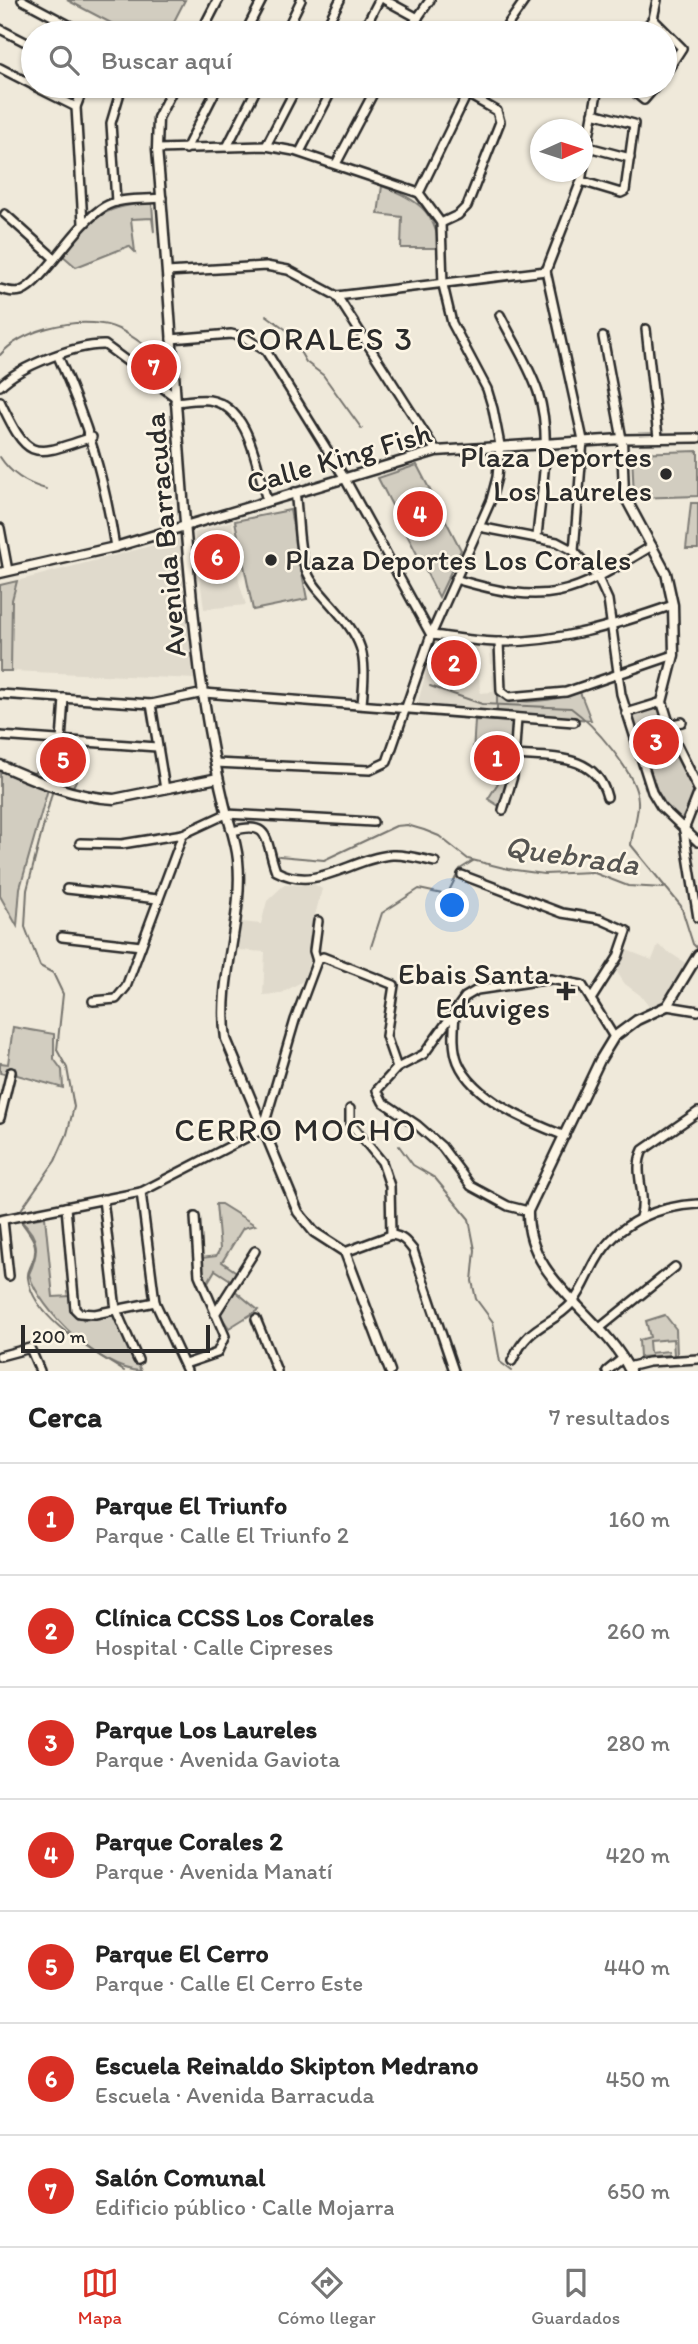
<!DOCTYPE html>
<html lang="es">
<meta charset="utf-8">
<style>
:root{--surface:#fff;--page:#f2f2f2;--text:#222;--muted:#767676;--line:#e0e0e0;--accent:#d93025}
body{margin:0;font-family:Itim,sans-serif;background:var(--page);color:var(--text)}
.compass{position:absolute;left:530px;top:119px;width:63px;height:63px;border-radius:50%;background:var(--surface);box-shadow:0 2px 5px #0004;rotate:87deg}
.scale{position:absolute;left:21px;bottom:18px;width:189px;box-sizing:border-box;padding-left:7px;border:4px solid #2b2b2b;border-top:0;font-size:19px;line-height:24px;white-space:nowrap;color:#2b2b2b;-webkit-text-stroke:5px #fcf5e5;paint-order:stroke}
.you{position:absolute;left:453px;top:906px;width:24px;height:24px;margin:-18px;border:5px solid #fff;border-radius:50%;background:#1a73e8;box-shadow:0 0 0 10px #1a73e833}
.badge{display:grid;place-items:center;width:46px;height:46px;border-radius:50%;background:var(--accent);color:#fff;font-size:23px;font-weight:700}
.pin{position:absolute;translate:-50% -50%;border:4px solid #fff;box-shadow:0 2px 7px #0006}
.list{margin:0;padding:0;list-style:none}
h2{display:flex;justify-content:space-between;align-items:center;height:91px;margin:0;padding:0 28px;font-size:30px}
h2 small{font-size:23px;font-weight:400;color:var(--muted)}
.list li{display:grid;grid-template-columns:46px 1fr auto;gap:21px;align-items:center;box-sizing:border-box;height:112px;padding:0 28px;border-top:2px solid var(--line)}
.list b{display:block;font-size:26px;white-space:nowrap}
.list p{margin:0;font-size:23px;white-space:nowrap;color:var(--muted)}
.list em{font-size:23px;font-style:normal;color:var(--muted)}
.icon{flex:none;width:38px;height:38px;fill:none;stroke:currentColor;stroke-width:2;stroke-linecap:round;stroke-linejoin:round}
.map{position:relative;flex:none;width:698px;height:1371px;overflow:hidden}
.search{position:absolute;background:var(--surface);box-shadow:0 2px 5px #0004;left:21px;right:21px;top:21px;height:77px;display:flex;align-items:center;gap:18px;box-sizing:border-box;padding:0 24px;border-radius:38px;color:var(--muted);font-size:26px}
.sheet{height:875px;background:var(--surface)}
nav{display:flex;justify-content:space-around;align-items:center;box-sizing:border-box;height:98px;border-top:2px solid var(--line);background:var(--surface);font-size:19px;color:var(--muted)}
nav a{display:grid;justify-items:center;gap:4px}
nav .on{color:var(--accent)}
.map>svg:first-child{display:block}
.built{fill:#e0dacc;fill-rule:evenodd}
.green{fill:#d2cdc0;stroke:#7e7c76;stroke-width:2}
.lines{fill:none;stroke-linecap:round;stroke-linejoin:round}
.stream{stroke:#75736d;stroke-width:2}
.minor-casing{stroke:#2b2b2b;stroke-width:12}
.tertiary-casing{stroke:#2b2b2b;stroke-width:13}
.minor{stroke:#fcf5e5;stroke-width:7}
.tertiary{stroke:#fcf5e5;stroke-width:8}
.poi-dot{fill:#2b2b2b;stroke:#fcf5e5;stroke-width:2.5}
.labels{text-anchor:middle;stroke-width:5;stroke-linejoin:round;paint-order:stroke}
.poi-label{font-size:30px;fill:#2b2b2b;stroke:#fcf5e5;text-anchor:end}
.street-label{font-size:30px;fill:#2b2b2b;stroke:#fcf5e5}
.neighbourhood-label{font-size:32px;letter-spacing:2px;fill:#2b2b2b;stroke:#fcf5e5}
.water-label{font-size:32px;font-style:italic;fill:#565552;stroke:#fcf5e5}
</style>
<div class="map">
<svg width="698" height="1371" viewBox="0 0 698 1371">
<rect width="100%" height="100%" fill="#efe9da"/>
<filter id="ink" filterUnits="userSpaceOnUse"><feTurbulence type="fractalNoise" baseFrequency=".0143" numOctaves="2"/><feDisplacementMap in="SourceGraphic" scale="14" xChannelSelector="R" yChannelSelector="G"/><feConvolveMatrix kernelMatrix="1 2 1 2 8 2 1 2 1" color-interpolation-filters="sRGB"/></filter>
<g filter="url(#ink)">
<!-- built -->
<g class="built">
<path d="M232,521l7,61 7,23 -42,4 -10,-76z"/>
<path d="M181,538l15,141 -185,-8 1,-71 5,-19z"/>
<path d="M435,639l61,5 1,68 -80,-6zM487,647l3,3 3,42 -13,1 -2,-45z"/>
<path d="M314,884l8,5 -8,30 -4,40 -7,22 -23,13 -17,1 2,-43 -27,-2 3,-28 20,2 6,-23 17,-16z"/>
<path d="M658,945l29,19 -20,37 -17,7 -10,-13 -15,-11 -10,-15 9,-20 28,11z"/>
</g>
<!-- green -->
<g class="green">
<path d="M67,0h118l-17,33h-38z"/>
<path d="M382,186c33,12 54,25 57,62h-38l1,-31 -24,-3z"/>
<path d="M152,203l2,29 -2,-14 -21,1 4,33 -6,-6 -53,21 -14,-12c32,-37 40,-50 90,-52z"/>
<path d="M698,451v45l-64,2 -2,-45z"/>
<path d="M417,465l44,85 -22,47 -61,-119z"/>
<path d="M691,503h7v46h-12z"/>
<path d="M290,510l17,89 -54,11 -18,-89z"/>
<path d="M17,581l-5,19 -1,71h-11v-86z"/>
<path d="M580,692l11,28 -94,-8v-18c21,14 61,5 83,-2z"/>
<path d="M660,706l21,59 14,28 -14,28c-31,-26 -38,-70 -49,-107z"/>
<path d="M475,720l39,1 -3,55 -9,32 -14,-9 10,-16 -15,-11 7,-8 -17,-11z"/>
<path d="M50,743l42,2 -19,42 -39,-13z"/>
<path d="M0,769l48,20 -28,99 -3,38 -17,-30z"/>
<path d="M13,1027l41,7v25l8,11 1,18 -46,-13 -2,-7h-8l-2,6 -5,-1v-10l8,1z"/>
<path d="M216,1204h5l34,21 -12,3 -21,34 16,11 -6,8 -17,-11 -10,17 -4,-29 15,-2 4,-7z"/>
<path d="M45,1217l8,80 18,-1 3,16 10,8 31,-5 26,56c-39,0 -102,-61 -112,-97 10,-22 11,-36 -8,-53z"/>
<path d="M233,1289l25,21 -29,18 -9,-13z"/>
<path d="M665,1315l11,14 1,26h-3l-1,-16 -24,2 1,12 18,-2 1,4 -29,2 -1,-17 11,-3 -4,-16z"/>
</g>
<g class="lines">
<!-- stream -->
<g class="stream">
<path d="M266,315l22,16 18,31 17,13 39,54"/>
<path d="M0,355c22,-25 69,-36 102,-31 17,2 33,15 48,25"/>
<path d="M0,457c11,17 27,27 46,32"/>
<path d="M430,686l52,18 89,4c22,16 66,65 67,93 1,14 -6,30 -7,44l50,61 12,38 5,5"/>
<path d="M279,856l45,4 72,-34 11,-1 17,5 15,6 29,23 40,10 36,5 48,-2 36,14 36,2"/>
<path d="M371,947l11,-34 37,-24 28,6 13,-26 13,-8"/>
<path d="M399,1146l14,19 22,13 34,41 6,31 -3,31 4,18 17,23 7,40 12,9"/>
<path d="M18,1214l37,-53 12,-27 7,-27 -7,-39 -10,-18 6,-56 -10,-21 -13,-7 -15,-39 2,-37 26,-101"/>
<path d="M19,1219c11,15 22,25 13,44 -2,5 -5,9 -4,15 5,41 65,73 96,93"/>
</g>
<!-- minor casing -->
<g class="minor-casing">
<g id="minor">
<path d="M22,0l62,33"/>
<path d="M385,0l33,18"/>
<path d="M653,19l29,29 -17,26"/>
<path d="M0,29l33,17"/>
<path d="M245,33l17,-33"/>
<path d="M285,33l16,-33"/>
<path d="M323,33l17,-33"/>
<path d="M362,33l17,-33"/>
<path d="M407,33l23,-33"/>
<path d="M502,33l23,-33"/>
<path d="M641,33l12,-14 4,-19"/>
<path d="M0,68l33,17"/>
<path d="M34,86l42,21"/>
<path d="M627,86l17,14 12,-14"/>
<path d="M266,146l31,-60"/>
<path d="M227,147l31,-61"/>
<path d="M588,147l42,11"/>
<path d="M157,149l109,-3 28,5 125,42 22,30 2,62 9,38 35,66 6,20 7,36 -3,32 -6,23 -60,135 -44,127 -17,8 -155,-7"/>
<path d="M186,149l32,-63"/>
<path d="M300,152l34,-66"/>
<path d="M336,164l41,-78"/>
<path d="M581,181l40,12 4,-2 9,-67 -41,-11"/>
<path d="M419,193l52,-107"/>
<path d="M116,202l-5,-79 11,-37"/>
<path d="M5,214l49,44"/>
<path d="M83,223l-7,-116 8,-21"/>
<path d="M441,223l17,-8 9,-9 33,-84 -3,-11 -30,-17"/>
<path d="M546,271l37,169 -9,111"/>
<path d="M546,271l35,-90 16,-88 4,-7"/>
<path d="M167,272l99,-6 22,4 49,26 99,155"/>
<path d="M0,289c7,2 14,4 21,2 23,-9 54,-67 83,-84 16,-10 40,-7 58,-9"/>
<path d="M337,296l209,-25"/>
<path d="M500,315c13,26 29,50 38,77 15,47 3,97 -1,145"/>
<path d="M646,329l12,108"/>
<path d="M603,337l19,102 76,-1"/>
<path d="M171,339l60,-5 13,3 22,14 78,126 87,158c22,2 46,7 69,7 61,0 116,-17 173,-37"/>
<path d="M58,356c29,66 46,119 57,191"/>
<path d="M0,386c20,-20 77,-42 105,-41l70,52"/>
<path d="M0,401c29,61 32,56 92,36"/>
<path d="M175,402c11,-1 23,-3 34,-2 42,7 47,67 58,100"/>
<path d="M295,492c4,25 2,56 12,80 5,12 13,20 22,30 35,39 38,49 33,102"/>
<path d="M479,527l78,15 17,9 24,27 10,22 13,94 31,98 9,15 37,35"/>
<path d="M0,528l8,43"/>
<path d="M455,579c96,28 114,17 197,-33"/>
<path d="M499,642l2,49 8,6 57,-5 108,-37"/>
<path d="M0,694l151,10 53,-11 370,29"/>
<path d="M151,704l14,85"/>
<path d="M626,713l36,-11"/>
<path d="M669,725l13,-3"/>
<path d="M0,736l157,11"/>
<path d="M61,741l3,-43"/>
<path d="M515,755c37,3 81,-2 92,42"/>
<path d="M503,810l10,-34 4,-58"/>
<path d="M684,830l14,-36"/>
<path d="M233,831c39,-12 32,12 43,40 41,22 75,-13 116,-16 14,-1 29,4 43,7"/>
<path d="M684,831l14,87"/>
<path d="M80,843l42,1 61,-10"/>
<path d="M462,875l100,38 38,6 27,12 -9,26 -26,41"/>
<path d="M67,889l91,10"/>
<path d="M62,937l79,9"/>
<path d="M317,961l-3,-10 4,-30"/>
<path d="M93,1001l23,-2 10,-12 57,-153 43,-20 147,8"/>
<path d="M667,1006l31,5"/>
<path d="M455,1013c-1,16 -3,34 3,49 15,37 73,61 107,74"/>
<path d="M397,1068l27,-14 41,-57 12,-7 74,-11 31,6 32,52"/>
<path d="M350,1109v14l32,39 8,24 1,49"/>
<path d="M0,1118l11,-46"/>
<path d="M141,1192l14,110 32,69"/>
<path d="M103,1199l13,111 22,50"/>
<path d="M66,1207l9,102 4,4 16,1 60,-12"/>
<path d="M640,1217c8,-22 -8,-45 3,-67l55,-38"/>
<path d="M0,1220l141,-28 122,-63 32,-109 22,-59 6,-4 71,28 -8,51 11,32 -20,22 6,12 34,23 25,22 29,39 37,20 20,5"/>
<path d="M3,1220l6,56"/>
<path d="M345,1252l46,-17c11,1 15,6 22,15l41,121"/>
<path d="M215,1314l40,-63"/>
<path d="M256,1319l21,52"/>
<path d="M601,1327l74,-60"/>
<path d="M0,1356l30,-8 10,23"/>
<path d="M512,1361c19,-40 38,-33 61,-59 10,-12 16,-30 24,-43 21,-37 61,-53 101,-55"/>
<path d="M185,1364l32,-11 8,-17 -26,-61 -4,-58"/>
<path d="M628,1367l20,-5 50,-3"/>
<path d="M607,1371l16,-13"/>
</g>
</g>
<!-- tertiary casing -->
<g class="tertiary-casing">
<g id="tertiary">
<path d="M201,33l17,-33"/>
<path d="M174,86l-16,32 -1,31c16,175 22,350 43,524 6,42 13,84 23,125 4,21 13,40 15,62 6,60 -21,119 -12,179l72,173 16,20 31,20 45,119"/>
<path d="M0,573l115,-26 321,-96 186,-12 2,56 42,78 7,32 1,50 -12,47 12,38 24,48"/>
<path d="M0,765c36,16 74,32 114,34l104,-21"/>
<path d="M630,1371c-28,-58 -104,-90 -102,-160l72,-151 14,-23 23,-17 30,-14 31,-51"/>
</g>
</g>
<!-- minor -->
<use href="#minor" class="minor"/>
<!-- tertiary -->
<use href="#tertiary" class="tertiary"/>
</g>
</g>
<!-- markers -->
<g class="poi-dot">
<circle cx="666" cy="474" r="7"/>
<circle cx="271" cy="560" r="7"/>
<path d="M562.5 980.5h7v7h7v7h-7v7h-7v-7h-7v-7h7z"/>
</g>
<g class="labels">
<!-- poi labels -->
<g class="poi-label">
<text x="652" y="467">Plaza Deportes<tspan x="652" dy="34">Los Laureles</tspan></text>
<text x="285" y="570" text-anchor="start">Plaza Deportes Los Corales</text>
<text x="550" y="984">Ebais Santa<tspan x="550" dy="34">Eduviges</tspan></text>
</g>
<!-- street labels -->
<g class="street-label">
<text transform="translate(339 458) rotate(-16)" y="10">Calle King Fish</text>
<text transform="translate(165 535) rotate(-95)" y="10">Avenida Barracuda</text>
</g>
<!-- neighbourhood labels -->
<g class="neighbourhood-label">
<text x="325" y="350">CORALES 3</text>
<text x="296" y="1141">CERRO MOCHO</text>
</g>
<!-- water labels -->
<g class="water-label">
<text transform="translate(572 855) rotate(8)" y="11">Quebrada</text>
</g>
</g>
</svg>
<svg class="compass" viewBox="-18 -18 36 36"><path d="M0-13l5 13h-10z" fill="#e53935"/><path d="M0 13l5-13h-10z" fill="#767676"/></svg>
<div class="scale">200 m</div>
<div class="you"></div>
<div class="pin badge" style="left:497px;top:758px">1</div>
<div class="pin badge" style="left:454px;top:663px">2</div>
<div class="pin badge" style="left:656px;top:742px">3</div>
<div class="pin badge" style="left:420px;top:514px">4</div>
<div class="pin badge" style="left:63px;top:760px">5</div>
<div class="pin badge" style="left:217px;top:557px">6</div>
<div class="pin badge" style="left:154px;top:367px">7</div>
<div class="search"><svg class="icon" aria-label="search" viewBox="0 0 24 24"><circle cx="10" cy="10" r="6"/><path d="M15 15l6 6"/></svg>Buscar aquí</div>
</div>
<section class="sheet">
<h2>Cerca<small>7 resultados</small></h2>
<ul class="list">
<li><span class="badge">1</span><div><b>Parque El Triunfo</b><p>Parque · Calle El Triunfo 2</p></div><em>160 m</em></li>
<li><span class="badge">2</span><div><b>Clínica CCSS Los Corales</b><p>Hospital · Calle Cipreses</p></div><em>260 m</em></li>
<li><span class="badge">3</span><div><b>Parque Los Laureles</b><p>Parque · Avenida Gaviota</p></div><em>280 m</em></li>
<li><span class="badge">4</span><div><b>Parque Corales 2</b><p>Parque · Avenida Manatí</p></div><em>420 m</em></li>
<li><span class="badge">5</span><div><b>Parque El Cerro</b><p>Parque · Calle El Cerro Este</p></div><em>440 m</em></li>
<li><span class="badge">6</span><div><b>Escuela Reinaldo Skipton Medrano</b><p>Escuela · Avenida Barracuda</p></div><em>450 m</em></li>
<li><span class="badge">7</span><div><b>Salón Comunal</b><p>Edificio público · Calle Mojarra</p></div><em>650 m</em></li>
</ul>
</section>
<nav>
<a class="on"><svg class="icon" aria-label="map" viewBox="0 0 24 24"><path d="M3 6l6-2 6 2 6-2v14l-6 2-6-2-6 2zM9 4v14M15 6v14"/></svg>Mapa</a>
<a><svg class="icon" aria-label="directions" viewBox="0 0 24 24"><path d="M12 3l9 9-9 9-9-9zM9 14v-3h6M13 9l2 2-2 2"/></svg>Cómo llegar</a>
<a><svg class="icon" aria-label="saved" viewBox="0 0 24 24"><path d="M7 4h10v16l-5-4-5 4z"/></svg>Guardados</a>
</nav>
